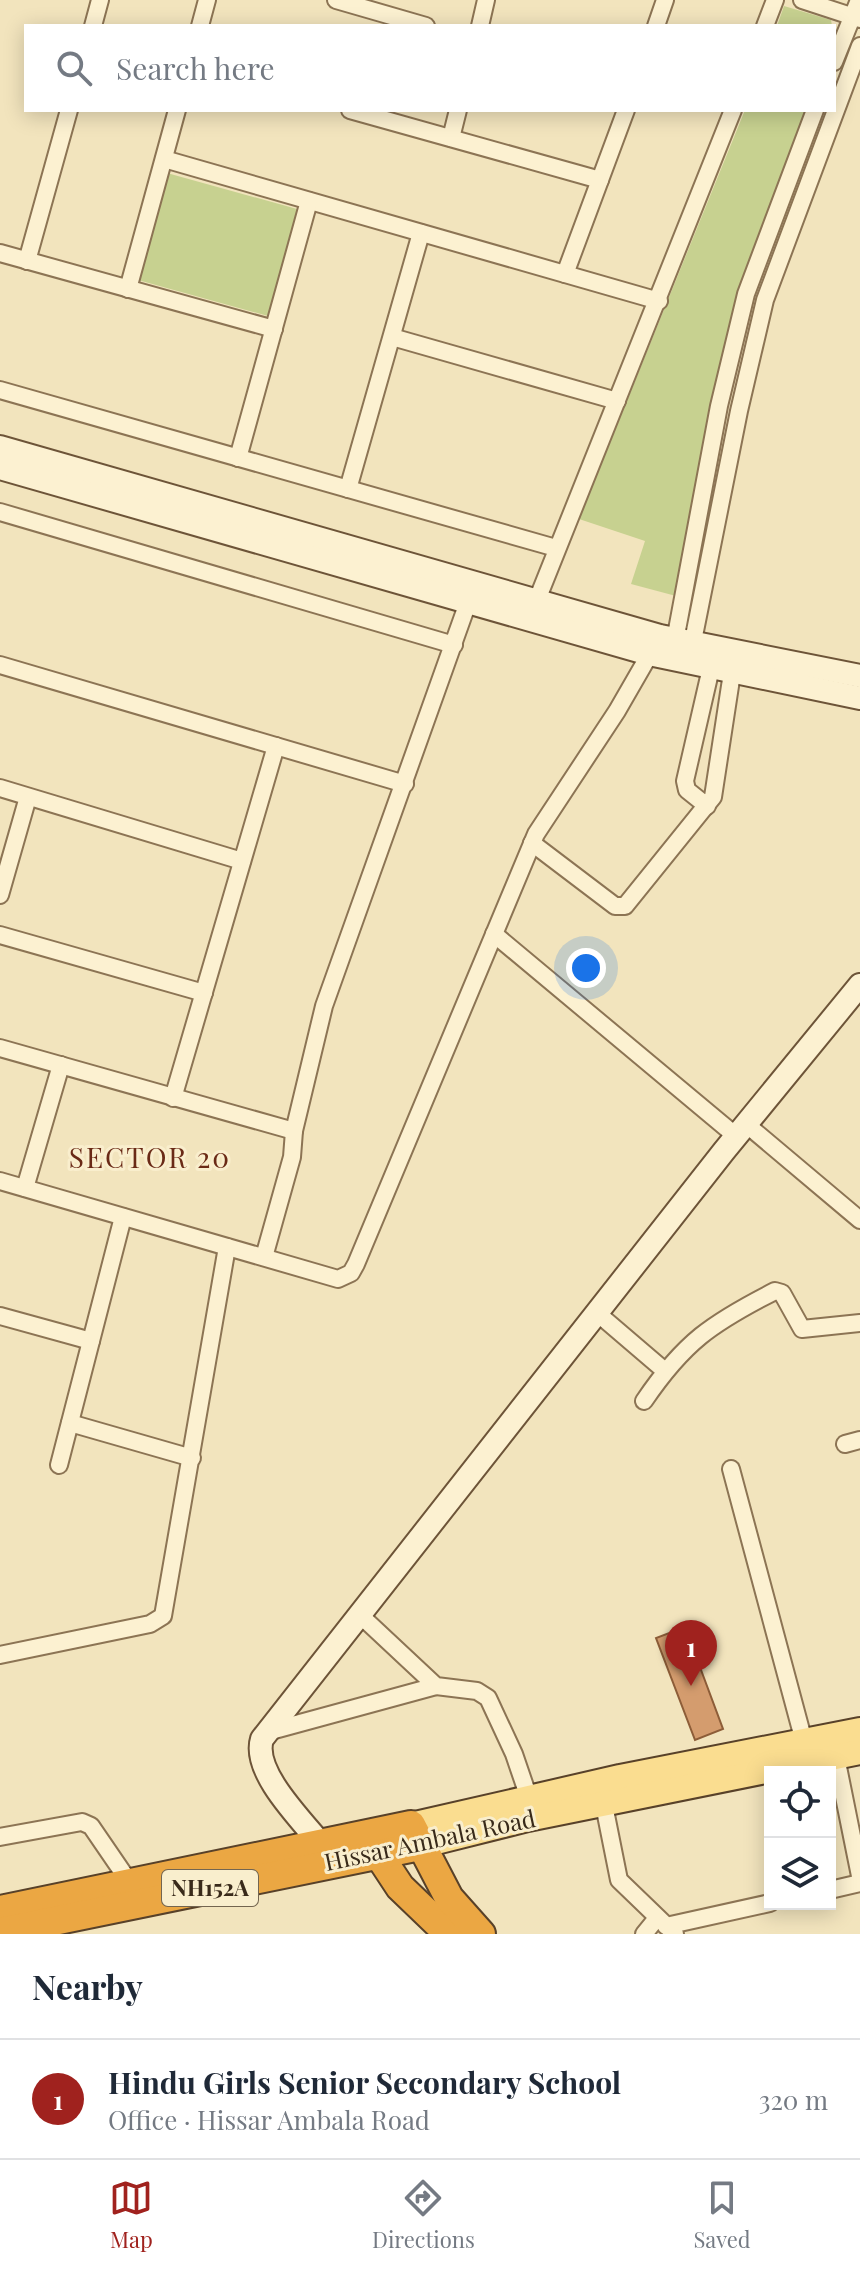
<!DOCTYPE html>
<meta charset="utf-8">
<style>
:root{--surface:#fff;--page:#f6f6f7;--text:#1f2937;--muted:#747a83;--line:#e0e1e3;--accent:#a0221e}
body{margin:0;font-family:"Playfair Display",serif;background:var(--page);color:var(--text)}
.controls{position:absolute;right:24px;bottom:24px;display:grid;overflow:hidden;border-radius:0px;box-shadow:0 4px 20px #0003}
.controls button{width:72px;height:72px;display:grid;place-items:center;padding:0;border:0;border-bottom:2px solid var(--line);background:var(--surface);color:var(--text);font:40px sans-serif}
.you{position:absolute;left:586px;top:968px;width:28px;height:28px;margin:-20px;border:6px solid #fff;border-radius:50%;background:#1a73e8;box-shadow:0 0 0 12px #1a73e833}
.badge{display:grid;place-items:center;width:52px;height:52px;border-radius:50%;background:var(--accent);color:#fff;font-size:26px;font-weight:700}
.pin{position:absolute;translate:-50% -66px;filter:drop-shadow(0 2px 4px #0008)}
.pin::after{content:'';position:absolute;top:42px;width:28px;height:24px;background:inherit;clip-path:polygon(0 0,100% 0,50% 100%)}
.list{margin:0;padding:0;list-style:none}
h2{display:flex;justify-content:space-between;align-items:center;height:104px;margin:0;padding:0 32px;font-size:34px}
h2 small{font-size:26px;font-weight:400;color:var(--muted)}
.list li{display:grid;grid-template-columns:52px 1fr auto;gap:24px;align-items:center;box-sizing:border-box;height:120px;padding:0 32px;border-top:2px solid var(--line)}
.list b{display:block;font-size:30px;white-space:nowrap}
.list p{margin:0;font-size:26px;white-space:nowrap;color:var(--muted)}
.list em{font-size:26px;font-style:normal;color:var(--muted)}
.icon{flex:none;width:44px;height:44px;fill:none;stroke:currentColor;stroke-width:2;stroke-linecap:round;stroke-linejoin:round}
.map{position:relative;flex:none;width:860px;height:1934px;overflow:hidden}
.search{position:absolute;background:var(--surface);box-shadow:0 4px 20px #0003;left:24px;right:24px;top:24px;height:88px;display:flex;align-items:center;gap:20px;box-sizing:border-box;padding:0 28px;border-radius:0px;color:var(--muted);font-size:30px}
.sheet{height:224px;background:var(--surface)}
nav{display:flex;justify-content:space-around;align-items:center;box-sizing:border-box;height:112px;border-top:2px solid var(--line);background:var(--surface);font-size:22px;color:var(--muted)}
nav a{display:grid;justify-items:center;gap:4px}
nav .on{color:var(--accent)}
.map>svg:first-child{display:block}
.green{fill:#c7d190}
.building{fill:#d49c6e;stroke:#8d5d38;stroke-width:2}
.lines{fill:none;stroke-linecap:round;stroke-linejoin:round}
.street-casing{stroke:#8c7454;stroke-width:20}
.secondary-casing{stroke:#6d5438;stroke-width:26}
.primary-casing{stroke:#584129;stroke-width:28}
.highway-casing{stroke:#584129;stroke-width:32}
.street{stroke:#fcf1d1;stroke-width:16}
.secondary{stroke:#fcf1d1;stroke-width:22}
.primary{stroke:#fadd90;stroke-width:24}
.highway{stroke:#eba743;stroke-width:28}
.labels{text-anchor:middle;stroke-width:6;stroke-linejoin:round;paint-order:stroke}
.shield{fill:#f9eecd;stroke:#736550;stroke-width:2}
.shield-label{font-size:22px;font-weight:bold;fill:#392a1a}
.street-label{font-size:24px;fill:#392a1a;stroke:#f9eecd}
.quarter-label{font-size:28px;letter-spacing:2px;fill:#6a2a16;stroke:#f9eecd}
</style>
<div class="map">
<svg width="860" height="1934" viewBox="0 0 860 1934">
<rect width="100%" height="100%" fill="#f2e4bd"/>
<!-- green -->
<g class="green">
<path d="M784,6l47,14 1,6h-55z"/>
<path d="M745,110h62l-68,190 -63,296 -45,-12 14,-43 -66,-22z"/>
<path d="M167,173l130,36 -29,107 -130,-36z"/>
</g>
<!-- building -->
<path class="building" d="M685,1627l38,102 -28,11 -39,-102z"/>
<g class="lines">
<!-- street casing -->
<g class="street-casing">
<g id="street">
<path d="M336,0l90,26"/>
<path d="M802,0l58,19"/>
<path d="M93,26l7,-26"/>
<path d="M200,26l7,-26"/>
<path d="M480,26l6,-26"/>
<path d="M656,26l9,-26"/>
<path d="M765,26l10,-26"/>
<path d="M834,62l25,-62"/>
<path d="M350,110l250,70"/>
<path d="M451,138l7,-28"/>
<path d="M164,159l495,142"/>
<path d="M0,253l274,76"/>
<path d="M27,261l42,-151"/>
<path d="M565,274l61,-164"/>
<path d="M128,289l49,-179"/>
<path d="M392,337l225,64"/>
<path d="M0,390l556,158"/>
<path d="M238,458l71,-257"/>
<path d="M348,489l73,-256"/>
<path d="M0,512l454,133"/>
<path d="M533,610l200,-500"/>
<path d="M674,646l45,-240 27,-112 69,-184"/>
<path d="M691,651l48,-240 26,-111 95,-254"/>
<path d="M0,665l405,119"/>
<path d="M0,788l242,73"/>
<path d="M707,806l-20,-16 -2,-9 26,-113"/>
<path d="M532,843l83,63h10l88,-109 19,-124"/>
<path d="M0,895l28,-98"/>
<path d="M494,934l242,202"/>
<path d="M0,935l204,58"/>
<path d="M0,1048l294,83"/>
<path d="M173,1098l103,-352"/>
<path d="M746,1124l114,96"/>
<path d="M0,1181l338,98 13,-6 5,-9 180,-430 81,-123 38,-66"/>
<path d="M25,1188l36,-123"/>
<path d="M264,1257l28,-100 2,-26 30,-125 147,-412"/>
<path d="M596,1312l69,59"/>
<path d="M0,1316l91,25"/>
<path d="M644,1401c40,-59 68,-78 131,-110l7,2 20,36 58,-6"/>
<path d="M70,1423l122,35"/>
<path d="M845,1444l15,-4"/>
<path d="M59,1465l64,-248"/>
<path d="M731,1469l75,280"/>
<path d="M359,1614l77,72 41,5 11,7 26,56 15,44"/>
<path d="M0,1655l150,-31 13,-8 64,-369"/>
<path d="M267,1732l169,-46"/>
<path d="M836,1757l24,119"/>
<path d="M604,1805l15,75 56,54"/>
<path d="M0,1837l82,-15 9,4 39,57"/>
<path d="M830,1890l30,-7"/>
<path d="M666,1926l104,-23"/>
<path d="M644,1934l13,-16"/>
</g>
</g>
<!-- secondary casing -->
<g class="secondary-casing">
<g id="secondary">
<path d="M0,447l660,189 200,40"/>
<path d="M0,468l649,186 211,44"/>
<path d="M330,1855c-21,-28 -79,-81 -68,-116l462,-588 136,-166"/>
</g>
</g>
<!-- primary casing -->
<g class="primary-casing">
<g id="primary">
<path d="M411,1825l209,-48 240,-47"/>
<path d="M420,1846l108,-27 332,-67"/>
</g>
</g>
<!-- highway casing -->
<g class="highway-casing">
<g id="highway">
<path d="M371,1843l29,44 49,47"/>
<path d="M0,1910l411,-85 38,73 32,36"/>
<path d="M0,1932l420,-86"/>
</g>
</g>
<!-- street -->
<use href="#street" class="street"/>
<!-- secondary -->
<use href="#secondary" class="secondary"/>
<!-- primary -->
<use href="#primary" class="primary"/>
<!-- highway -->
<use href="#highway" class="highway"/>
</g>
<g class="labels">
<!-- shield labels -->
<rect class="shield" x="162" y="1870" width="96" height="36" rx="6"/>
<g class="shield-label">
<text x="210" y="1896">NH152A</text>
</g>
<!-- street labels -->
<g class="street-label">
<text transform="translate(430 1841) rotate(-12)" y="8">Hissar Ambala Road</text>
</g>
<!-- quarter labels -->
<g class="quarter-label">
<text x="150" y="1168">SECTOR 20</text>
</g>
</g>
</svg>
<div class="controls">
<button><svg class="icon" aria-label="locate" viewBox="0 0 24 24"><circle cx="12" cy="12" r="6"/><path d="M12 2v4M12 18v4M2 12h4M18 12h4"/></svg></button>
<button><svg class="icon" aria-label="layers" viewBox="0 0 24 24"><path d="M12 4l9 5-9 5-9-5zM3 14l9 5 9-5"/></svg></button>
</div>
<div class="you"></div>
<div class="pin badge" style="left:691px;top:1686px">1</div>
<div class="search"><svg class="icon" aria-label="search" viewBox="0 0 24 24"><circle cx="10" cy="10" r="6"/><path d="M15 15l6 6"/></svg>Search here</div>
</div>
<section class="sheet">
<h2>Nearby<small></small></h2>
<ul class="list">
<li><span class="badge">1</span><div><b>Hindu Girls Senior Secondary School</b><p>Office · Hissar Ambala Road</p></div><em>320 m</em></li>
</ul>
</section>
<nav>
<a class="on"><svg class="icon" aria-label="map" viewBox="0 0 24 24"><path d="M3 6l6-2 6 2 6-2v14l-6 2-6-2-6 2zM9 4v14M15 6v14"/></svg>Map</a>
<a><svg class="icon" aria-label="directions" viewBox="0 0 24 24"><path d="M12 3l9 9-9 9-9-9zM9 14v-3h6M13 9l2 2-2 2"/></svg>Directions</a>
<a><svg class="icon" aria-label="saved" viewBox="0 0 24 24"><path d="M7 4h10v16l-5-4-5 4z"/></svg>Saved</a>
</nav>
